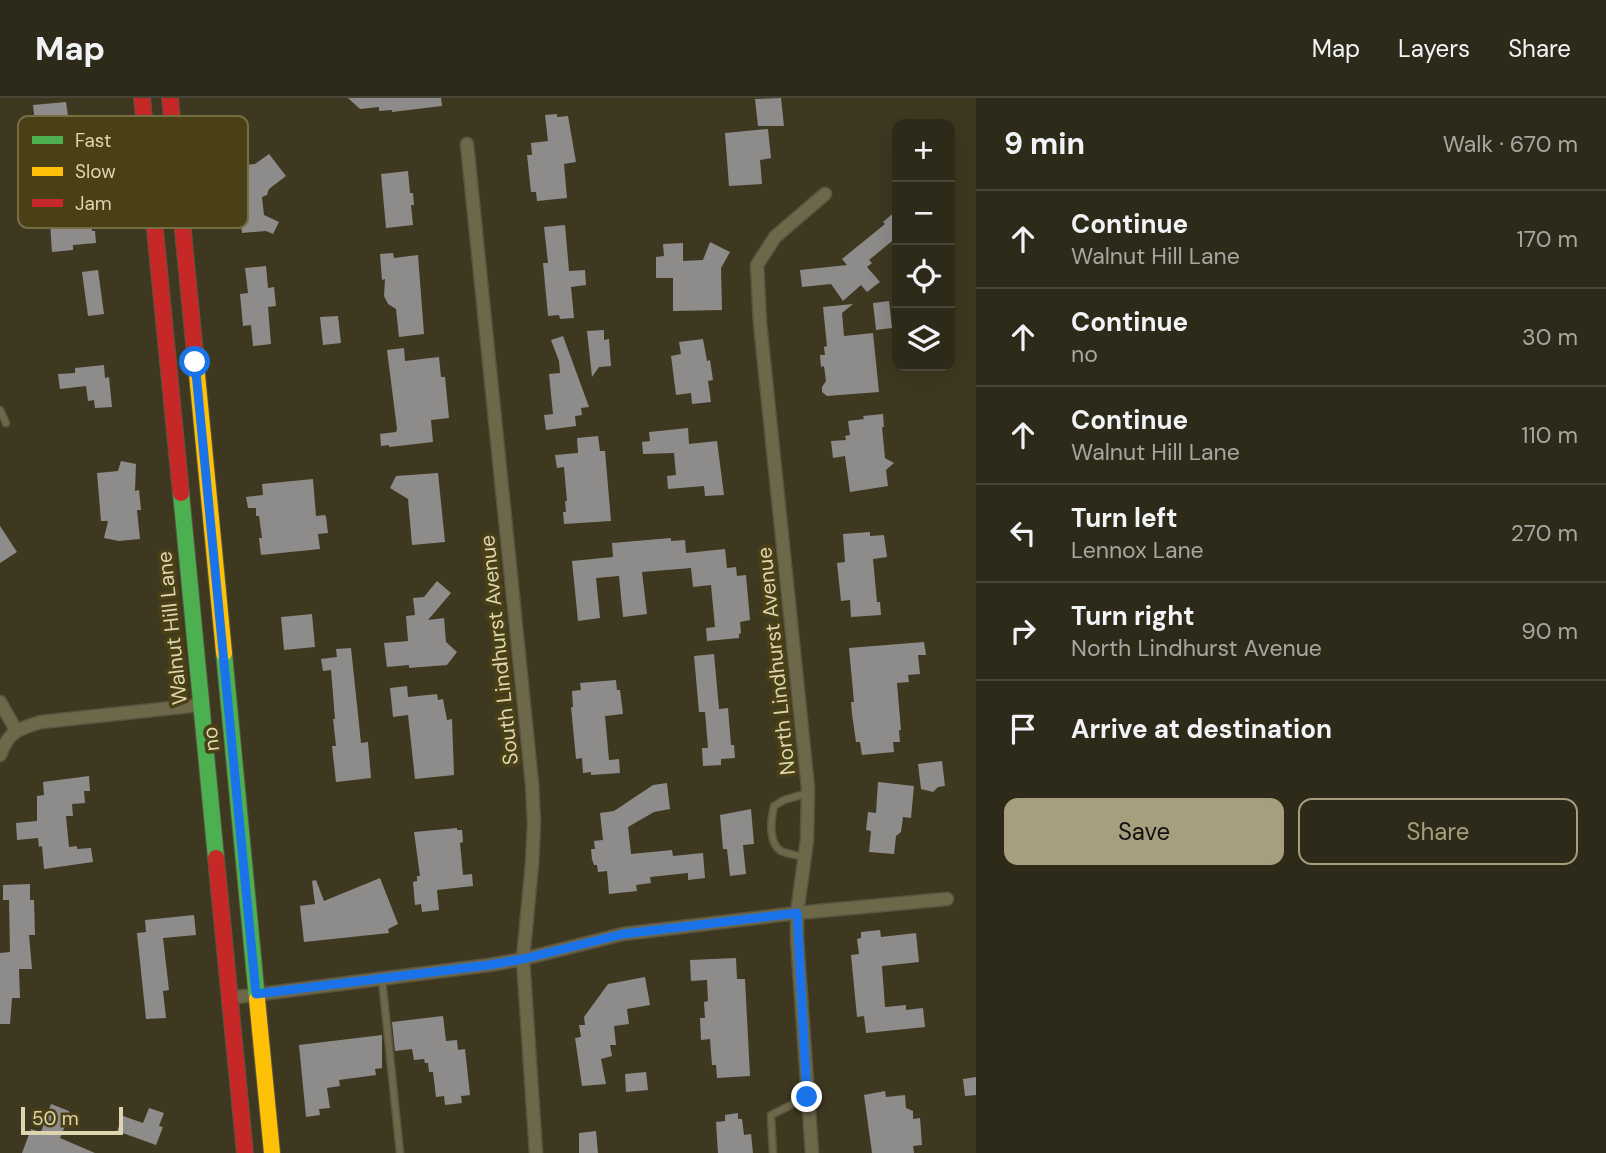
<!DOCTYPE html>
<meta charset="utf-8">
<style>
:root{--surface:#2e2a19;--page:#3a3626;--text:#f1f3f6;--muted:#a7a7a2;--line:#494638;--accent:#a69e7d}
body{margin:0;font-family:"DM Sans",sans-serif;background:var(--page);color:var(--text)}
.controls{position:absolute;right:21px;top:21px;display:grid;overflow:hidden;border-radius:14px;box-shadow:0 7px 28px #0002}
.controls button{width:63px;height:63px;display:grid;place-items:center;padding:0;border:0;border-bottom:2px solid var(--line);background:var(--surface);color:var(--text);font:35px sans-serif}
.scale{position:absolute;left:21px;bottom:18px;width:102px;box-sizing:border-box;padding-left:7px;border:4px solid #ded5af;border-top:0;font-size:19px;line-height:24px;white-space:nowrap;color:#ded5af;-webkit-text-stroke:5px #4a4015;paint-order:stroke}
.stop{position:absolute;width:21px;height:21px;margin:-16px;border:5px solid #1a73e8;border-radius:50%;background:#fff}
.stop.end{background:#1a73e8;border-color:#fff;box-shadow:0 2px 7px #0008}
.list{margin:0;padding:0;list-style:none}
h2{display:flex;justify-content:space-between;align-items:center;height:91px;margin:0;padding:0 28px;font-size:30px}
h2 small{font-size:23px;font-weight:400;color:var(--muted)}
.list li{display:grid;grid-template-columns:46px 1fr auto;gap:21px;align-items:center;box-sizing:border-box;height:98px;padding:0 28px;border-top:2px solid var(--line)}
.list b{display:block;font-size:26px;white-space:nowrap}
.list p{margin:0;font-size:23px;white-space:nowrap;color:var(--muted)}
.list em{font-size:23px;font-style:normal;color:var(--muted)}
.actions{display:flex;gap:14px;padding:21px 28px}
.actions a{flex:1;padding:16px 0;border:2px solid var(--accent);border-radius:14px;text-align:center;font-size:24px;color:var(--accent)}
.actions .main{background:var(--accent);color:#111}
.icon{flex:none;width:38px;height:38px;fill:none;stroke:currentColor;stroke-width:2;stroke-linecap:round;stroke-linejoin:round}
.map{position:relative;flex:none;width:976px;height:1055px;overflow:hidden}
header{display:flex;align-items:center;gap:42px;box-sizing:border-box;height:98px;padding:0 35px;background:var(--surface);border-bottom:2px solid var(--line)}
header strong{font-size:33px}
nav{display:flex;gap:38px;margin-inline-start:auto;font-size:24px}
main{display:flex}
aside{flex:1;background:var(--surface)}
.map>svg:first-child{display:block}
.building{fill:#8d8c8a}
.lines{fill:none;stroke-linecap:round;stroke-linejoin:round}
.lane-casing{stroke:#59543f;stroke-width:9}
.street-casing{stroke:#59543f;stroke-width:15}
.fast-casing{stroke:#59543f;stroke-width:18}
.slow-casing{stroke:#59543f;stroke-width:18}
.jam-casing{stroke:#59543f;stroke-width:18}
.lane{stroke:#6e684b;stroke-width:6}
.street{stroke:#6e684b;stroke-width:12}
.fast{stroke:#4caf50;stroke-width:16}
.slow{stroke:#ffc107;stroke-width:16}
.jam{stroke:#c62828;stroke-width:16}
.route{stroke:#1a73e8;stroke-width:9}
.labels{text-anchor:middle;stroke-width:7;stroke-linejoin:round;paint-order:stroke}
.street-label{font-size:21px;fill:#ded5af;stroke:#4a4015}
.key{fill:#4a4015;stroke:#766d43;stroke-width:2}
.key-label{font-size:19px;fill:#ded5af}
</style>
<header>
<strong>Map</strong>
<nav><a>Map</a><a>Layers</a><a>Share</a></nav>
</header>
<main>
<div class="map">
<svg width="976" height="1055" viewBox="0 0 976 1055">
<rect width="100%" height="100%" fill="#3e3821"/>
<!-- building -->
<g class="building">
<path d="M348,0h93l1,8 -50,6v-2l-13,1v-4l-19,2z"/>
<path d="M781,0l3,28h-26l-3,-27z"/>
<path d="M66,4l2,14 16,-1 1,12 -5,1 2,20 -23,3 -3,-31 -21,2 -2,-17z"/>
<path d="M557,16v3l11,-1 8,46 -12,2 3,34 -30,3 -1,-9h-5l-4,-37h5l-1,-12 17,-2 -3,-26z"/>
<path d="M768,31l3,29 -11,2 2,24 -33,2 -4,-53z"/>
<path d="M269,56l17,22 -17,13 -2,6 -5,2 2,18 15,7 -6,12 -7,-3 -24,2 -2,-18h-4l-3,-30 4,-1 -2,-18 20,-2z"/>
<path d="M408,73l2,22h3l1,12h-3l2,20 -27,3 -5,-54z"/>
<path d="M86,107l1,10h4l1,16h3l1,12 -23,2v5l-21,2 -2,-29h4v-5l18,-1 -1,-11z"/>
<path d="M897,112v27l-28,23 3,3 -5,4 13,15 -13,10 -6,-7 -18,16 -12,-17 -29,3 -2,-17 47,-5 -5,-6 43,-35 -2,-2z"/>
<path d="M565,127l4,46 16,-1 1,15 -15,2 3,31 -14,1 -1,-4 -11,1 -5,-53h5l-4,-36z"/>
<path d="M710,144l20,10 -9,16 1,42 -49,1v-33h-17v-21l8,-1 -1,-12 20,-1v18l20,-1z"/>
<path d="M393,155l1,5 24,-3 6,79 -25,3 -3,-28 -8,-5 -4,-8 1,-17 -3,1 -2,-26z"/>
<path d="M266,168l2,22 6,-1 2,19 -8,1 3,37 -18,2 -2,-21 -8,1 -3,-32 8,-1 -3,-25z"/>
<path d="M98,172l6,44 -16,2 -6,-44z"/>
<path d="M889,203l3,27 -16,2 -3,-27z"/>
<path d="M853,206l-11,9 2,23 29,-3 6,59 -52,4 -5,-4v-5l4,-6 -2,-15 -3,1 -1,-12h5l-1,-8 3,-1 -4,-39z"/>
<path d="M338,218l3,27 -18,2 -3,-28z"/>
<path d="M604,232v10l5,-1 2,27 -12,1 -7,10 -5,-46z"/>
<path d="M563,238l26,71 -8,1 1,7 -7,1 1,10 -30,4 -2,-15 9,-1 -4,-40 11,-1 -1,-12 -8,-21z"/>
<path d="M703,241l4,22 3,-1 3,20 -5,1 3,21 -19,2 -1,-11 -15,2 -5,-39 10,-2 -2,-12z"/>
<path d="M404,250l1,13 34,-4 2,20h4l4,41 -18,2 2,22 -44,5v-2l-8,1 -1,-12 16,-2 1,-3 -10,-79z"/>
<path d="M104,267l1,13 4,-1 3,30 -17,1 -1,-8 -6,1 -2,-15 -26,3 -2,-15 17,-1v-5z"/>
<path d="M883,316l1,13h-2l3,31 9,5 -8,7 2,16 -38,6 -5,-36 -12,2 -2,-17 15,-1 -1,-4 5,-1 -2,-14 16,-2 -1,-3z"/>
<path d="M688,330l1,16 28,-3 7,54 -19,1 -1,-10 -36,3 -1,-13 9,-1 -2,-22 -31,1 -1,-12 8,-1 -1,-9z"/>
<path d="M598,338l2,15h5l6,70 -47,3 -1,-12h3l-1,-11h2l-3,-34 -7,1 -2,-13 23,-2 -1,-15z"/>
<path d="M121,363l15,3 -1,27 4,-1 2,20h-4l3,29 -21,2 -15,-3 4,-17h-7l-4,-48 21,-2z"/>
<path d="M438,375l7,69 -33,3 -4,-46 -18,-11 6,-12z"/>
<path d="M313,381l3,37 9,-1 1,2 2,16 -10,1 2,15 -59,6 -2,-17h3l-3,-22h-3v-8h-8l-2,-11 17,-2 -1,-11z"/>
<path d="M0,428l17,26 -17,11z"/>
<path d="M870,434v4l14,-1 3,22 -14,2 4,43h3l1,13 -30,2 -1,-17 -9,1 -4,-38 8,-1 -2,-28z"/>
<path d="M671,440v3l14,-1 1,13 39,-4 2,19 9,-1 1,9 9,-1 4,45 -10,2 1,11 -2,1v4l-32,3 -1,-13 9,-1 -4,-42 -18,2 -2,-19 -49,4 5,42 -24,3 -4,-41 -23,2 4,40 -22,3 -6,-60 41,-4 -1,-14z"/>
<path d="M437,483l14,12 -23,27 16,-2 2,24 11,10 -10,13 -38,3v-3l-22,2 -3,-24 24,-2 -2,-25 9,-1 -2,-17 11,-1z"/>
<path d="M312,516l3,33 -31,3 -3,-33z"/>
<path d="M924,544l2,13h-8l2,19 -12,1 1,7 -12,1 4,47h-2l1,12h-7l1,10 -32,3 -2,-13h-4l-4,-28 -1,-12h3l-5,-54z"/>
<path d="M351,550l10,95 7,-1 3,36 -35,4 -4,-36h4l-3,-27h2l-4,-49 -8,1 -2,-12 16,-2 -1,-8z"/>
<path d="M714,556l5,55 9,-1 3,37h3l1,13 -14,1v6l-18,1 -1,-18h6l-3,-36h-6l-5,-56z"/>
<path d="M616,582l1,10h3l3,24 -18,2 4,44 10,-1 1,14 -29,2v-3l-8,1 -1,-15 -6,1 -5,-52h2l-1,-16 9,-1 -1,-7z"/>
<path d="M407,588l1,11 29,-3 1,6 5,-1 4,21 5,-1 2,56 -39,4 -7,-64 -15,2 -3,-29z"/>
<path d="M942,663l3,25 -7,1 -5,5 -12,-3 -3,-25z"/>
<path d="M89,678l1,15h-6l1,12 -13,1 1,12h-7l3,31 8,-1v3l14,-1 2,14 -49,7 -2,-23 -3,1 -1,-9 -21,2 -1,-17 21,-2v-25l7,-1 -1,-13z"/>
<path d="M878,684l36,4 -3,32 -8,-1 -2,15 -5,4 -2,18 -25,-2 2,-21 -5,-1 2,-18 8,1z"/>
<path d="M667,685l3,26 -16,3 -26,15 3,27 41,-4 1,6 30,-3 2,25 -17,2v-7l-38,4 1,6 -15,2 1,6 -28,3 -2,-23 -9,1 -1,-7h-3l-2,-6 -1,-10h4l-1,-8 9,-1 -3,-27 14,-2 39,-26z"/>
<path d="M751,711l3,35 -11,1 3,29 -16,2 -3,-27h-4l-3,-34z"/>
<path d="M457,730v2h5l1,12 -3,1 3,32 9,-1 1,12 -36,4 2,20 -17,2 -1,-8 -6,1 -2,-23 4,-1v-5h3l-6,-44z"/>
<path d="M380,780l18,46 -10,5 1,4 -85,9 -4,-36 15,-2 -3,-23 4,-1 8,21z"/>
<path d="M30,786v16h4l1,35h-6l3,34h-13l1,29h-8l-2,26h-10v-71l10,-1 -1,-52h-6v-15z"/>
<path d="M194,817l2,20 -33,3 6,52 -6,1 3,27 -20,1 -9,-86 9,-1 -1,-12z"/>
<path d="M880,832l1,7 35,-4 3,29 -37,4 3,41 21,-2v5l17,-2 2,19 -59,6 -2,-17 -7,1 -6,-62 8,-1 -2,-15 4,-1v-6z"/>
<path d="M736,860l1,21h8l5,97 -33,2 -1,-13h-4l-2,-26 -9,1 -1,-22h5l-1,-16 4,-1 -1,-21 -16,1 -1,-21z"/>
<path d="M645,879l5,28 -23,4 2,15 -15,2 2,19h-6l2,11 -11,3 5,25 -24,2 -7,-48 6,-1 -2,-12h6l-1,-8 24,-33z"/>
<path d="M443,918l3,25 11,-1 1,10 7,-1 5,46 -9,1 1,7 -17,2 -1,-9 -8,1 -3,-25h-4l-1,-9h-3l-1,-4 -10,1 -2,-11 -17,2 -3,-29z"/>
<path d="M382,937v33l-7,1 1,6 -37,5 1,6 -13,2 3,20 -11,1 1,6 -14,2 -7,-72z"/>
<path d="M646,974l2,18 -22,2 -1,-18z"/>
<path d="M976,979v18l-11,1 -2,-17z"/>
<path d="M885,993l1,6 19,-2 1,13 7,3v8l7,-1 2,27 -9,1 1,7h-42l-8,-58z"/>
<path d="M51,1006l18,7 1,3 -10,24 35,15h-73l9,-24 10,3z"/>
<path d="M149,1010l15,5 -5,13 4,1 -7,18 -39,-14 6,-15 20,7z"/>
<path d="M738,1015v6h4l2,16 7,-1 2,19h-35l-2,-31 9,-1v-6z"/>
<path d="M596,1033l2,22h-19v-20z"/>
</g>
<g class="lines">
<!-- lane casing -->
<g class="lane-casing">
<g id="lane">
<path d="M0,312l6,13"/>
<path d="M804,759c-7,-2 -17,-3 -23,-6 -13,-8 -10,-32 -7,-45l10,-6 24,-7"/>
<path d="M382,881l18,174"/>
<path d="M773,1055l-2,-38 36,-18"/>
</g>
</g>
<!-- street casing -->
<g class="street-casing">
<g id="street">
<path d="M467,46l65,640 2,39 -2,41 -9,95 13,194"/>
<path d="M0,604l16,28"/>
<path d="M0,657c9,-24 18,-26 41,-33l159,-17"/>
<path d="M229,900l260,-33 34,-6 100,-25 174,-21 150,-14"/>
<path d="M812,1055l-15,-214v-26l10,-73 1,-52 -48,-465 -3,-58 18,-28 50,-43"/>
</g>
</g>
<!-- fast casing -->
<g class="fast-casing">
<g id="fast">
<path d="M181,395l35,365"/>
<path d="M224,555l33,346"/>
</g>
</g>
<!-- slow casing -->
<g class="slow-casing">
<g id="slow">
<path d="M196,266l28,289"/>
<path d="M257,901l15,154"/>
</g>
</g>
<!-- jam casing -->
<g class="jam-casing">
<g id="jam">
<path d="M142,0l39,395"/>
<path d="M170,0l26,266"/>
<path d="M216,760l29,295"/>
</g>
</g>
<!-- lane -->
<use href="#lane" class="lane"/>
<!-- street -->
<use href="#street" class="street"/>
<!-- fast -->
<use href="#fast" class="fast"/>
<!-- slow -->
<use href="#slow" class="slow"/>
<!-- jam -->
<use href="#jam" class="jam"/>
</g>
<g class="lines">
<!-- route -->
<path class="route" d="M195,264l61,632 233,-29 34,-6 100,-25 174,-21 10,184"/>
</g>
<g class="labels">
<!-- street labels -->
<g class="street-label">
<text transform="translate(172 530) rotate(-96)" y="7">Walnut Hill Lane</text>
<text transform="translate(499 552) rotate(-96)" y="7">South Lindhurst Avenue</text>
<text transform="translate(776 563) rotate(-96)" y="7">North Lindhurst Avenue</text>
<text transform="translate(211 641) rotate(-96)" y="7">no</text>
</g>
</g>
<!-- legend -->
<rect x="18" y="18" width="230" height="112" rx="10" class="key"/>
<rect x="32" y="38" width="31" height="8" fill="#4caf50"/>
<rect x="32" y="69" width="31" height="9" fill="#ffc107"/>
<rect x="32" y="101" width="31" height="8" fill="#c62828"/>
<g class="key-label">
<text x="75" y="49">Fast</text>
<text x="75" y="80">Slow</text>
<text x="75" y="112">Jam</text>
</g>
</svg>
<div class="controls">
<button>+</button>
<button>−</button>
<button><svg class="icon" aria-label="locate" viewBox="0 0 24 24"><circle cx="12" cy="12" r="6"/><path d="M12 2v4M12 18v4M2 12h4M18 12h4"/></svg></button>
<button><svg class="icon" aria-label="layers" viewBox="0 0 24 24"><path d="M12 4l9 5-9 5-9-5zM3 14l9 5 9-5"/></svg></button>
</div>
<div class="scale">50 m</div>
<div class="stop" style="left:195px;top:264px"></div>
<div class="stop end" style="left:807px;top:999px"></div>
</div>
<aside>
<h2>9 min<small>Walk · 670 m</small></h2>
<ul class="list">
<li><svg class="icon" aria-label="ahead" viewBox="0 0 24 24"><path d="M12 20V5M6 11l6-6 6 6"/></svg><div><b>Continue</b><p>Walnut Hill Lane</p></div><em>170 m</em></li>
<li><svg class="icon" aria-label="ahead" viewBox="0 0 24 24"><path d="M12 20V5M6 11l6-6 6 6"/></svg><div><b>Continue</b><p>no</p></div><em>30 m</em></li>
<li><svg class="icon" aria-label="ahead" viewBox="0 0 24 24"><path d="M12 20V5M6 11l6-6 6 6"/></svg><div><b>Continue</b><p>Walnut Hill Lane</p></div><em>110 m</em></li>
<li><svg class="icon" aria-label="left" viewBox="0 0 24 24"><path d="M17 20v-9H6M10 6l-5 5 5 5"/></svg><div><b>Turn left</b><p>Lennox Lane</p></div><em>270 m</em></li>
<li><svg class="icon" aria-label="right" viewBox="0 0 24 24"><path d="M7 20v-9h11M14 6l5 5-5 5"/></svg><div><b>Turn right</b><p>North Lindhurst Avenue</p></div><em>90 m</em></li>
<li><svg class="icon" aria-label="arrive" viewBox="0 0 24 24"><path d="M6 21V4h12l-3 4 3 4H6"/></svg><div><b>Arrive at destination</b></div></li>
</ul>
<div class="actions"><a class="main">Save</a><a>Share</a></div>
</aside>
</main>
